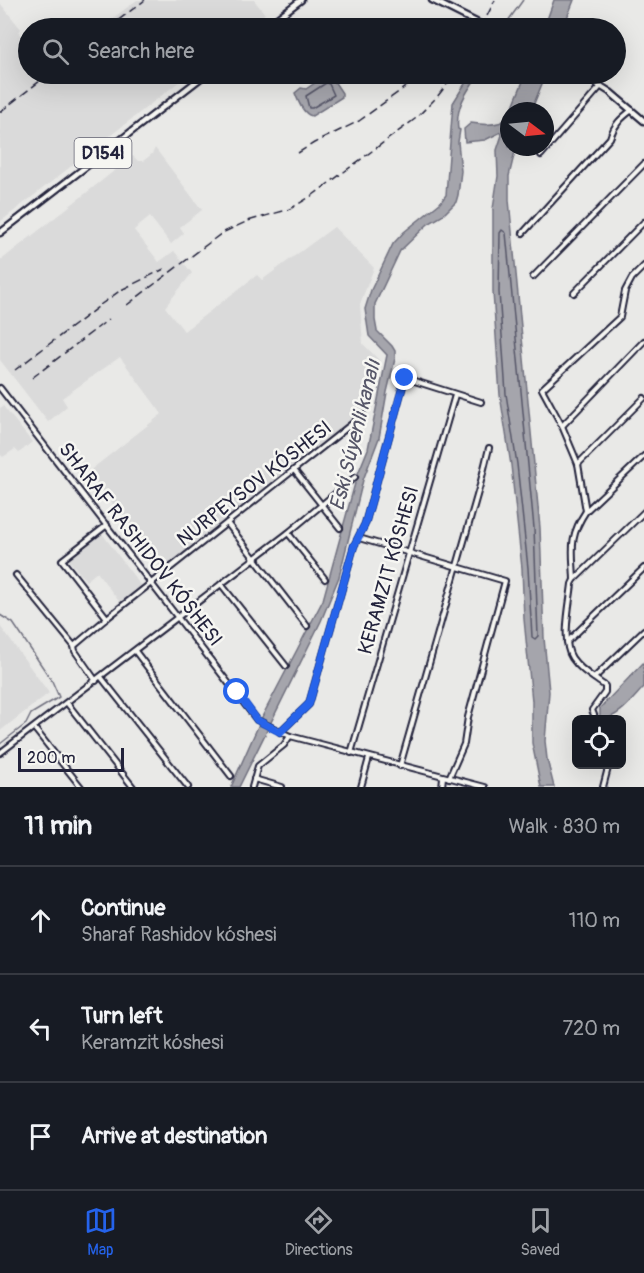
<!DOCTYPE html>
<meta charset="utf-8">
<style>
:root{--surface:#171b24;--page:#20242c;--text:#f1f3f6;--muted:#9ea1a6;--line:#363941;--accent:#2563eb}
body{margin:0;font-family:Pangolin,sans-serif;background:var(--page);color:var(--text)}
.controls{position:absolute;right:18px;bottom:18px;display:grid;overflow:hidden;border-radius:9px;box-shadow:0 6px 24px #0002}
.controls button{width:54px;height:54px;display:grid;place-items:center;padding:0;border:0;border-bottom:2px solid var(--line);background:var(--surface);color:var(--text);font:30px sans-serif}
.compass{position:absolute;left:500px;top:102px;width:54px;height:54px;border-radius:50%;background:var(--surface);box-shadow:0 6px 24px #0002;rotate:106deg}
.scale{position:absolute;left:18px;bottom:15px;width:106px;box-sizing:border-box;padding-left:6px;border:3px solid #22223b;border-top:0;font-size:16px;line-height:21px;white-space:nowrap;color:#22223b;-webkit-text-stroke:4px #f6f6f2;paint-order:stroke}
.stop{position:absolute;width:18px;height:18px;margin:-14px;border:4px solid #2563eb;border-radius:50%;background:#fff}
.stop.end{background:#2563eb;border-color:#fff;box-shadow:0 2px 6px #0008}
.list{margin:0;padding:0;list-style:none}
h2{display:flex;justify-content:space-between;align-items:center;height:78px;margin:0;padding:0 24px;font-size:26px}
h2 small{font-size:20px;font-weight:400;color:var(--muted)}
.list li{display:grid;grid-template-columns:39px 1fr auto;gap:18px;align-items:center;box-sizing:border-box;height:108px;padding:0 24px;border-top:2px solid var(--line)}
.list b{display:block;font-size:22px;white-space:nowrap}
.list p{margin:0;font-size:20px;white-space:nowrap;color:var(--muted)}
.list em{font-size:20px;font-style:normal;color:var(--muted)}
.icon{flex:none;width:33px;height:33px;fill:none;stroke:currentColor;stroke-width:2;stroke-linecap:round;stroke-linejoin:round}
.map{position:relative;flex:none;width:644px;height:787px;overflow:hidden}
.search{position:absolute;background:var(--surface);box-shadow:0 6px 24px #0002;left:18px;right:18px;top:18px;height:66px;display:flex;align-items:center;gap:15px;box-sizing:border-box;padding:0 21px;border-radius:33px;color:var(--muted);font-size:22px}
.sheet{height:402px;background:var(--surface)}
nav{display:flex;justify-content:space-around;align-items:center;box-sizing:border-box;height:84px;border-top:2px solid var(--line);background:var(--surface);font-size:16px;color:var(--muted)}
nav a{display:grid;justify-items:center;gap:3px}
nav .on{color:var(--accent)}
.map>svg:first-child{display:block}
.built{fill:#dadada}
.water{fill:#a5a5ac;stroke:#71717f;stroke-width:1.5}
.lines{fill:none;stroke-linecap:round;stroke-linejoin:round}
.shore{stroke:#565668;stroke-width:1.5}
.stream{stroke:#71717f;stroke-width:1.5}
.minor-casing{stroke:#22223b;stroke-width:8}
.major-casing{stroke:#22223b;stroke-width:9}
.minor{stroke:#f6f6f2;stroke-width:4}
.major{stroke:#f6f6f2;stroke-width:4.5}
.rail{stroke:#22223b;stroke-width:1.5;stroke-dasharray:9 4.5;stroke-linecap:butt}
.route{stroke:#2563eb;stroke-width:8}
.labels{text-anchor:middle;stroke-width:5;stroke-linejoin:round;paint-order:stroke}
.shield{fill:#f6f6f2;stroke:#626272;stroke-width:1.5}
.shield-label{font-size:18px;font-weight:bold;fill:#22223b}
.street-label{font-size:20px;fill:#22223b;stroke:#f6f6f2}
.water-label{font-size:21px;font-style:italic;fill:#565668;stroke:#f6f6f2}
</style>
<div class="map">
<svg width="644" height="787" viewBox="0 0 644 787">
<rect width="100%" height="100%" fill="#e9e9e7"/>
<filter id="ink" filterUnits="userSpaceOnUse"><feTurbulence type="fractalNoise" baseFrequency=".0167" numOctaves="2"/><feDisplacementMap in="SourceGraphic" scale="12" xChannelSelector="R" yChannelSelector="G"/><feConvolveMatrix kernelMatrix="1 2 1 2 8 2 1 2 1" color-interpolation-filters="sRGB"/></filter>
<g filter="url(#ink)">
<!-- built -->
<g class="built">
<path d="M137,0h117l11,14 -18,14h-147z"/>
<path d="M0,3l21,26 -2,3 9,11v31h161l-189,148z"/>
<path d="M155,148l47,62 -22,17 4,6 -13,11 -21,-27 -16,13 25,32 15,-11 18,22 -27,34 19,24 73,-56 5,5 72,-53 40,41 -14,36 3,40 16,16 -11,48 -205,161 -75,-97 74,-58 -42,-57 -58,41 5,8 -19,16 -48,-62v-99l133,-105 5,5h5l9,-7z"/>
<path d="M3,406l29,36 -13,11 -4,-4 -12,8 -3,-3v-46z"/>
<path d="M101,532l40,54v3l-20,15 -24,-32 -11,9 -18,-22z"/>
<path d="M0,626l49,67 -49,38z"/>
</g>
<!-- water -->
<g class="water">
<path d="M554,0h20l-11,28h-19z"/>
<path d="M328,74l2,1 12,18v4l-30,19c-9,-2 -14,-15 -17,-23l6,-5 5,1z"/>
<path d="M471,74h8c-12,17 -24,33 -21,55l2,1 -2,12 3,29 -3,24 -2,7 -14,14 -14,8 -28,27 -25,53v16l2,11 15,15 3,5v8l-8,33 -8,46 -16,42 -24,97 -18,44 -82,166h-8l32,-72 60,-115 34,-124 11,-27 19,-94 -18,-19 -4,-27 6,-19 22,-46 11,-12 36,-29 6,-8 7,-92z"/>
<path d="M526,74h20l-15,37h-20z"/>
<path d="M509,116v31h7l-7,29v24l31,328 4,110 5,54 -4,49 2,18 7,28h-13l-9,-44v-42l-8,-82 -2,-51 -11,-103 -11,-70 -7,-103v-83l5,-33 -1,-26 5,-15 -1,-3 -16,8 -20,2 -1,-13 7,-6c12,2 31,3 38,-7z"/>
<path d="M644,662v25c-11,11 -25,31 -41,32l-3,-3v-8z"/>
</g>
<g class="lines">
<!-- shore -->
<g class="shore">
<path d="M326,83l3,1 5,11 -22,13h-3l-3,-12z"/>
<path d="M502,230l4,3 28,295 4,108 -3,3 -3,-2 -4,-69 -11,-104 -11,-70 -7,-102 1,-59z"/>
</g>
<!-- stream -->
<g class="stream">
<path d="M503,28l20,-28"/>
<path d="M0,615l13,8 39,58 7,16 -28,17 -5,10 -26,20"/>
</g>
<!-- minor casing -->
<g class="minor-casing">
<g id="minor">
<path d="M541,155l60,-69"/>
<path d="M523,233l87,-95c4,-13 11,-20 22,-28"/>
<path d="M533,277l111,-113"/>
<path d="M574,293l70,-71"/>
<path d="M0,388l257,332 33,16 195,51"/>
<path d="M562,426l82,-85"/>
<path d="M578,464l66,-66"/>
<path d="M294,470l46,58"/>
<path d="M586,511l58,-55"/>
<path d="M227,523l80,103"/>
<path d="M288,533l37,46"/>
<path d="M359,538l146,43 -37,136 -4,27 -15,34"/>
<path d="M16,575l58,71 1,5 21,30"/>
<path d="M574,580l70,-68"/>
<path d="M221,584l65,82"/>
<path d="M107,618l-45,-58 45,-35"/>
<path d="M567,642l77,-74"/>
<path d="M74,646l33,-28 256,-203"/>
<path d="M135,651l96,125"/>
<path d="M101,677l87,110"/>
<path d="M594,678l50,-48"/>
<path d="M67,703l66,84"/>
<path d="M596,720l-4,-10 13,-18v-6c-12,-9 -25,-16 -33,-28 -11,-16 -2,-55 0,-74l2,-4c-1,-30 -6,-42 12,-69l-8,-47 -16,-38 -20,-37 78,-72 5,-26 7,-13 12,-12"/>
<path d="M34,728l47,59"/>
<path d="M280,732l29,-28 45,-158 11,-22 40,-146 76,24"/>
<path d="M0,753l288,-220 67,-56"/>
<path d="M351,753l104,-358"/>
<path d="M400,766l80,-281 9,-37"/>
<path d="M254,779l28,8"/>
<path d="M252,787l6,-21 26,-21 6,-9"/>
<path d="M361,787l8,-29"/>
<path d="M442,787l1,-10"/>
<path d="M603,787l6,-23"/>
</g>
</g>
<!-- major casing -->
<g class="major-casing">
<g id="major">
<path d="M432,0l56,28"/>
<path d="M264,28l37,-28"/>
<path d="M581,74l29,18 34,29"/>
<path d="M0,233l206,-159"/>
</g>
</g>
<!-- minor -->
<use href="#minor" class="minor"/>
<!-- major -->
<use href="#major" class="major"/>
<!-- rail -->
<g class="rail">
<path d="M108,28l37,-28"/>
<path d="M481,28l14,-28"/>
<path d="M0,112l49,-38"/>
<path d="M298,153l16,-10 45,-22 64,-47"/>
<path d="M100,305l21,-15 43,-21"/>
<path d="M127,305l95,-72 26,-12 42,-12 23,-14 102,-76 22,-22 18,-23"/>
<path d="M15,370l83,-63"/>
<path d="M32,378l77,-59"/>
</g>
</g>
</g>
<g class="lines" filter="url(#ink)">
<!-- route -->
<path class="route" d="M237,692l20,28 23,12 29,-28 45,-158 11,-22 40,-146"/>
</g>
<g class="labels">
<!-- shield labels -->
<rect class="shield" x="74.5" y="138" width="57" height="30" rx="4.5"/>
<g class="shield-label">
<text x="103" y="159">D154l</text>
</g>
<!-- street labels -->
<g class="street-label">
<text transform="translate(254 483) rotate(-38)" y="7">NURPEYSOV KÓSHESI</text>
<text transform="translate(141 544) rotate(52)" y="7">SHARAF RASHIDOV KÓSHESI</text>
<text transform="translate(388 570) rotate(-74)" y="7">KERAMZIT KÓSHESI</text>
</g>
<!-- water labels -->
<g class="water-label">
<text transform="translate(355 435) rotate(-76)" y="7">Eski Súyenli kanalı</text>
</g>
</g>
</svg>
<div class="controls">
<button><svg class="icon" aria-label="locate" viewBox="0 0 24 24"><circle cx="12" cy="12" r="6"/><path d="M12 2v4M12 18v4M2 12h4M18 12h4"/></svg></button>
</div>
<svg class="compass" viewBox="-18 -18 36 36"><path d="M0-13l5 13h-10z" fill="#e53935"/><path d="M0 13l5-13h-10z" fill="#9ea1a6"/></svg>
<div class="scale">200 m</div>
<div class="stop" style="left:237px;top:692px"></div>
<div class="stop end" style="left:405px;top:378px"></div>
<div class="search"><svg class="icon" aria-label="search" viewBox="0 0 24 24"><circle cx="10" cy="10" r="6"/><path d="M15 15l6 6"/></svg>Search here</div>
</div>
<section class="sheet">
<h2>11 min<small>Walk · 830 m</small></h2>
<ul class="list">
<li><svg class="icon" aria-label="ahead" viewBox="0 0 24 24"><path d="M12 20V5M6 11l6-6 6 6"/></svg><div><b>Continue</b><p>Sharaf Rashidov kóshesi</p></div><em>110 m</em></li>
<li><svg class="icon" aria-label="left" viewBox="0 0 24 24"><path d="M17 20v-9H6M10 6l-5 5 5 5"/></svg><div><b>Turn left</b><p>Keramzit kóshesi</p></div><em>720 m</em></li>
<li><svg class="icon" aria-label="arrive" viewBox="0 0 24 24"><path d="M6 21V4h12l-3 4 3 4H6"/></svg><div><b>Arrive at destination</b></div></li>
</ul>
</section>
<nav>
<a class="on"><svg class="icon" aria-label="map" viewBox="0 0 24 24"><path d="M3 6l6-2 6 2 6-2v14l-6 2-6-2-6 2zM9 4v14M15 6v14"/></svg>Map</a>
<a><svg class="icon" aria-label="directions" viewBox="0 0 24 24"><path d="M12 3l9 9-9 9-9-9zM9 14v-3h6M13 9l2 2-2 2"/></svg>Directions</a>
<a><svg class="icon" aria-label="saved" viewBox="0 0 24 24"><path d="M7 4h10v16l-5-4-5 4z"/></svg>Saved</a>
</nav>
